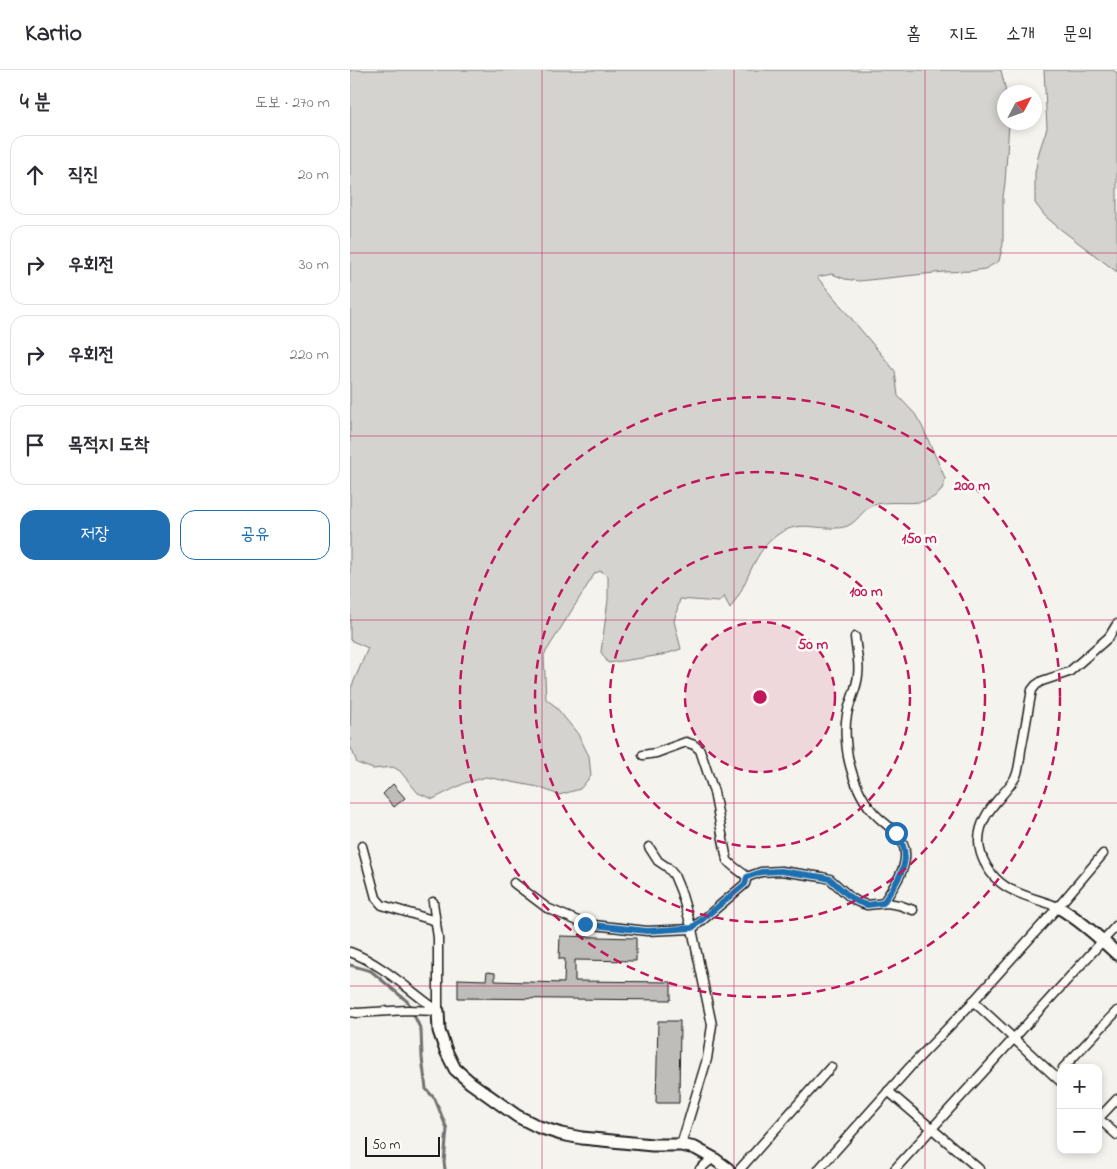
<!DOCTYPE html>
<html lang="ko">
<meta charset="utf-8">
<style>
:root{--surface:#fff;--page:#f2f2f3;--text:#2b2b33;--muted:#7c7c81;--line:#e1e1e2;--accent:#1f6fb2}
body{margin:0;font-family:"Indie Flower","Poor Story",sans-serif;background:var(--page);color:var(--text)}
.controls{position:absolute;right:15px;bottom:15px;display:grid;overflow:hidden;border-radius:10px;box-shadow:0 2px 8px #0003}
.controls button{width:45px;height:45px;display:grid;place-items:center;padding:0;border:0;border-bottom:1px solid var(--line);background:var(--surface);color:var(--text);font:25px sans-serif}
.compass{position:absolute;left:647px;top:15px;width:45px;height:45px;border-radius:50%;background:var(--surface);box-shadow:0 2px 8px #0003;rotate:49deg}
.scale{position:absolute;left:15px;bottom:12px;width:75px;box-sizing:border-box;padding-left:5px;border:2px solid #1c1c1c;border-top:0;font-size:14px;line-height:18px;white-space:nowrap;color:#1c1c1c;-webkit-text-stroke:4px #fdfcf7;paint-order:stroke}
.stop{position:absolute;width:15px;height:15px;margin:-11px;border:4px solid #1f6fb2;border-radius:50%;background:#fff}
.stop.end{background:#1f6fb2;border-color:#fff;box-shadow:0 1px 5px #0008}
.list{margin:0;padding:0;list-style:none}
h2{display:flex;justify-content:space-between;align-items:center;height:65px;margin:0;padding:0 20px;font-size:21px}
h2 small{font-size:16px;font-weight:400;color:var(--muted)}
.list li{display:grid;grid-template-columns:32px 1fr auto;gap:15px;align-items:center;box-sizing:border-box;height:80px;margin:0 10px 10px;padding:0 10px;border:1px solid var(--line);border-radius:15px}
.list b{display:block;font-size:19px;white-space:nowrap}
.list em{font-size:16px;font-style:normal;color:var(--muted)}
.actions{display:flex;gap:10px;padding:15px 20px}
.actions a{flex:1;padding:11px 0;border:1px solid var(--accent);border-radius:15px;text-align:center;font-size:18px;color:var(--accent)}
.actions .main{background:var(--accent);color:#fff}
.icon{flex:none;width:28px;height:28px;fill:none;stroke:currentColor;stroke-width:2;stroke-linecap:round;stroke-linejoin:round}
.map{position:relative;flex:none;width:767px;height:1099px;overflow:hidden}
header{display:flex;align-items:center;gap:30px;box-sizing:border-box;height:70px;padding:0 25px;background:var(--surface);border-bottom:1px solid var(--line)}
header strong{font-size:24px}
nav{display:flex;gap:28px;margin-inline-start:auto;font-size:18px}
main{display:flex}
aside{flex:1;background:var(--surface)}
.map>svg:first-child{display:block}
.green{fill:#d4d3cf;stroke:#787876}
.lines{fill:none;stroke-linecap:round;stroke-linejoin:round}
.stream{stroke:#72716f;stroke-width:3}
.building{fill:#bebdba;stroke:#1c1c1c}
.street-casing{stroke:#1c1c1c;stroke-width:11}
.secondary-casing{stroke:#1c1c1c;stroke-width:15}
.street{stroke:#fdfcf7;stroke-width:8}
.secondary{stroke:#fdfcf7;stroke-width:11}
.route{stroke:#1f6fb2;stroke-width:6}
.grid{fill:none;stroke:#c2185b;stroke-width:1;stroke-opacity:0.55}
.ring{fill:none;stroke:#c2185b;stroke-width:2.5;stroke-dasharray:9 6}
.centre{fill:#c2185b;stroke:#fdfcf7;stroke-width:2.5}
.ring-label{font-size:15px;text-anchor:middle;font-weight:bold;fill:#c2185b;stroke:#fdfcf7;stroke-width:5;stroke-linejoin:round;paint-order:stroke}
</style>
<header>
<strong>Kartio</strong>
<nav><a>홈</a><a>지도</a><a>소개</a><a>문의</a></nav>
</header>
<main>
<aside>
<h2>4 분<small>도보 · 270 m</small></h2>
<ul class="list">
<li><svg class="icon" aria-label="ahead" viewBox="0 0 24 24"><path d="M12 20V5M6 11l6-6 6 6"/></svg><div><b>직진</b></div><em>20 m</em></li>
<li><svg class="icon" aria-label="right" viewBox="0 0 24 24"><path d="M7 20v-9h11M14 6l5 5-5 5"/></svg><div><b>우회전</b></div><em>30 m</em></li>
<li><svg class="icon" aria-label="right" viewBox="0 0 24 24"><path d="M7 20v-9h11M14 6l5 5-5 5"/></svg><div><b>우회전</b></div><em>220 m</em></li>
<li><svg class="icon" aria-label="arrive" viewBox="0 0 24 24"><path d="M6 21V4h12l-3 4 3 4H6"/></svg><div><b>목적지 도착</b></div></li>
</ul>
<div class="actions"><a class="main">저장</a><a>공유</a></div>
</aside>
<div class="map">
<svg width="767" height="1099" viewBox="0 0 767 1099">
<rect width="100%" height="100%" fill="#f4f3ee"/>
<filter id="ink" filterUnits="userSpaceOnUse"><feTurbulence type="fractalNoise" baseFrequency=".02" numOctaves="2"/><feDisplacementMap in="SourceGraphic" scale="10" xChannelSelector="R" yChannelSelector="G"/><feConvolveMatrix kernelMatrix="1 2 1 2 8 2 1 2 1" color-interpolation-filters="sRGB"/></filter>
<g filter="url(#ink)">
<!-- green -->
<g class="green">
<path d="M0,0h651l5,22h-2v30l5,1 -4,60 -2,14v47l-4,17 -14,8 -14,2 -27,1 -85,9 -14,-2 -13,-5 -15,3 78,94 3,25 17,18 7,12 23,52c-1,4 -2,11 -5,14 -17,18 -45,6 -66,13 -10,3 -15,14 -23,19 -4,3 -11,4 -15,4 -21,1 -36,-7 -56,5 -22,14 -29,38 -40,60 -3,5 -7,11 -10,16l-6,-13 -5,6 -39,-3 -6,22 7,28 -19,6 -54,8 -7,-11 7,-52v-24l-7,-5 -6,2 -51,82 2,44 9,7 23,28 11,22 2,20 -11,13 -21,6 -21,-8 -52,-10 -21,6 -32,16 -15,-6 -18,-22 -7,-4 -20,2 -16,-6 -7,-18 1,-57 17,-40 -18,-8z"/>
<path d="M694,0h69l4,3v199l-58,-44 -14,-12 -10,-13v-30l4,-21 8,-24z"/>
</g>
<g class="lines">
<!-- stream -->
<path class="stream" d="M0,895l21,6 37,31 13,28 1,28 4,31 9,10 12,30 -3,33 1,7"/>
</g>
<!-- building -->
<g class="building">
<path d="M43,714l12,14 -11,9 -11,-13z"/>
<path d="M210,866l76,2v23l-61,-1v21l96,1v18l-213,-2v-19l28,1 1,-8 8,1v8l69,2 1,-24h-6z"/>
<path d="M308,951h22l-1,82h-23z"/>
</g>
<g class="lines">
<!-- street casing -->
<g class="street-casing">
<g id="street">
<path d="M505,567c1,12 5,26 3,38 -1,14 -9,27 -11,40 -3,13 -1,29 1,42 4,19 12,40 25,55 7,8 15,13 22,20 23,23 2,50 -12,71"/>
<path d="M12,776l14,52 6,7 54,16"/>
<path d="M299,777l9,14 9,6 7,8 7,17 11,37 20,96 -5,34 -26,86"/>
<path d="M397,807l14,-5 20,-1 41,6 8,2 20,18 8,5 9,3 20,-2 12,2 14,5"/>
<path d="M164,813l33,25 38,16 62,7 45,-2 53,-45 2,-7c-7,-7 -14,-9 -20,-17l-13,-68 -14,-42 -6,-5 -8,-3 -30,11 -13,2"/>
<path d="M83,832l5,36v73"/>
<path d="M708,837c-17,-7 -38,-11 -53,-21 -14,-9 -26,-28 -26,-45 0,-8 3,-18 7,-25 8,-15 22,-25 30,-40 3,-7 4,-17 5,-26 4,-20 7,-40 11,-60l4,-5 6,-4 27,-9 40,-35 8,-13"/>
<path d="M0,882c31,11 61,40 88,59"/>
<path d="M623,931l88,81"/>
<path d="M0,942l7,1 50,-3 31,1"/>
<path d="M713,998l54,-57"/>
<path d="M538,1021l91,78"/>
<path d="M748,1048l19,17"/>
<path d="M749,1048l18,-19"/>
<path d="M350,1099l13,-11"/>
<path d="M390,1099l91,-102"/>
<path d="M469,1099l91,-102 60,-62 88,-98 45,-53"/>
<path d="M545,1099l222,-244"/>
</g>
</g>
<!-- secondary casing -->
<g class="secondary-casing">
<g id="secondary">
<path d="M708,837c22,13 41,30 59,47"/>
<path d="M88,941l1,20 7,20 9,18 16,14 46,33 22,11 22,7 21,4 70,7h29l14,3 18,10 15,11"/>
</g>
</g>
<!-- street -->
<use href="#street" class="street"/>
<!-- secondary -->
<use href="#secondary" class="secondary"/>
</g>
</g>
<g class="lines" filter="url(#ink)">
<!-- route -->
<path class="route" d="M235,854l62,7 45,-3 53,-44 2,-7 14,-5 20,-1 41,6 8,2 20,18 8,5 9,3 16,-2c15,-23 33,-44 13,-70"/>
</g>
<!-- grid -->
<path class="grid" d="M192,0v1099M384,0v1099M575,0v1099M0,183h767M0,366h767M0,550h767M0,733h767M0,916h767"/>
<!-- distance rings -->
<circle cx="410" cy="627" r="75" fill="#c2185b" fill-opacity=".12"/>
<g class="ring">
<circle cx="410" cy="627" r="75"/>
<circle cx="410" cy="627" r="150"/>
<circle cx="410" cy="627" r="225"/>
<circle cx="410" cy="627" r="300"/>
</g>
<circle cx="410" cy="627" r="8" class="centre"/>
<g class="ring-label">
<text x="622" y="420">200 m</text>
<text x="569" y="473">150 m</text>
<text x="516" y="526">100 m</text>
<text x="463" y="579">50 m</text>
</g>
</svg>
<div class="controls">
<button>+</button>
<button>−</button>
</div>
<svg class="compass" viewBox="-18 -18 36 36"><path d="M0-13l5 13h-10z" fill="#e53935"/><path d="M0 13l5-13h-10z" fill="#7c7c81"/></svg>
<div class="scale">50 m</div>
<div class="stop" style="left:546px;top:763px"></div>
<div class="stop end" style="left:235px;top:854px"></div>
</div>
</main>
